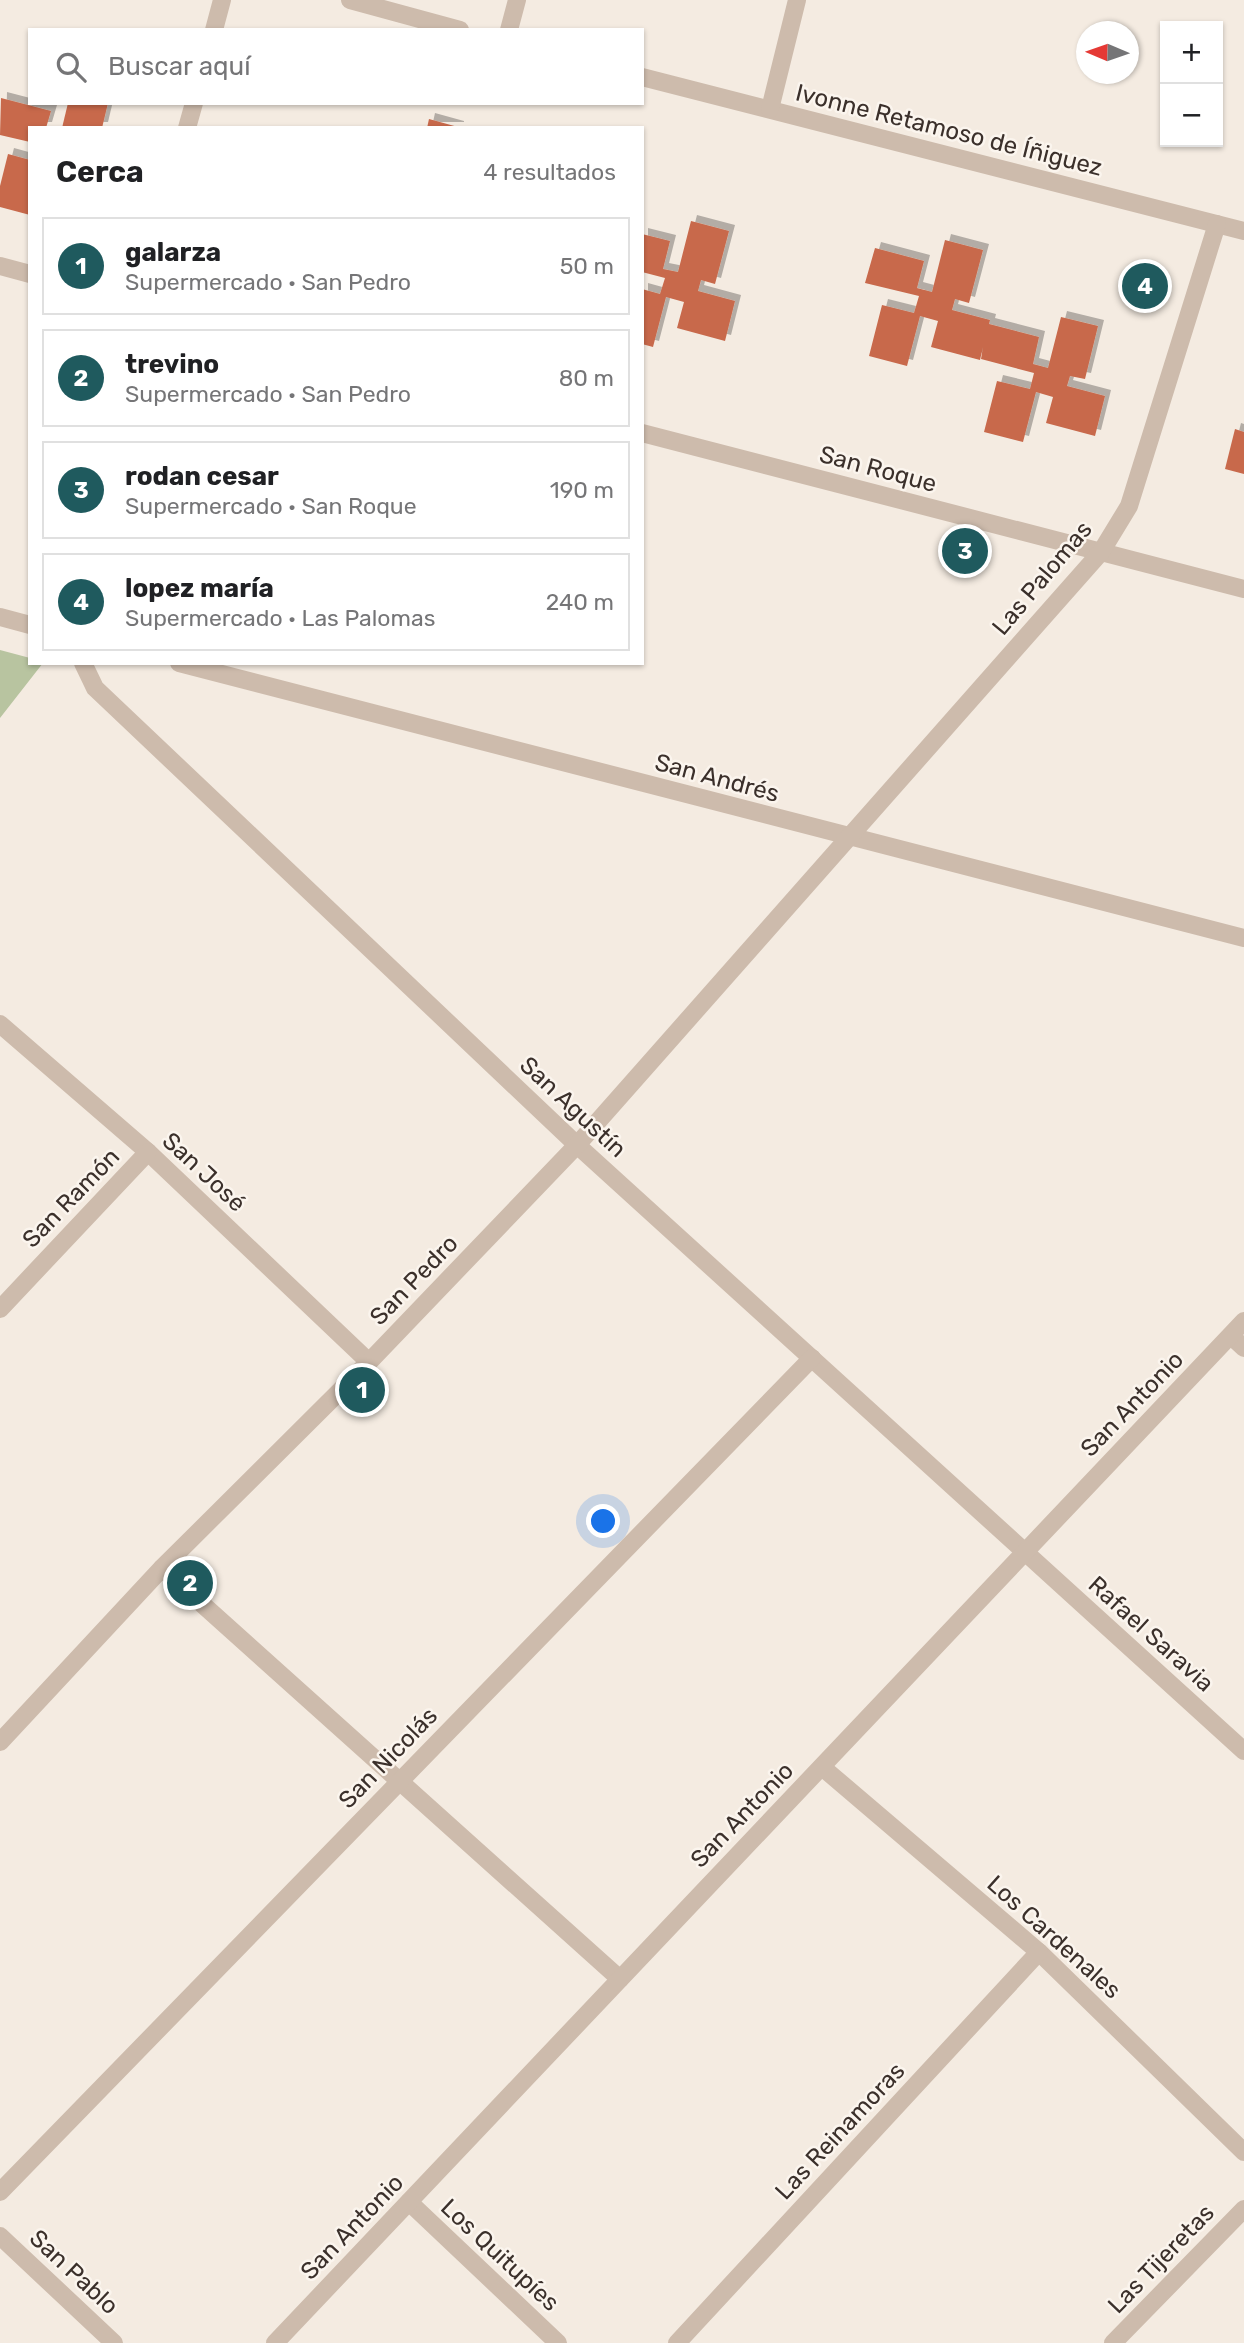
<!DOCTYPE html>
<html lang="es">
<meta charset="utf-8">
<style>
:root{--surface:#fff;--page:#f2f2f2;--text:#202124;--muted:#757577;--line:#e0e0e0;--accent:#1f5a5e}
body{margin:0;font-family:Rubik,sans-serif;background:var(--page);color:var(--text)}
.controls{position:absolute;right:21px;top:21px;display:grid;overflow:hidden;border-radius:0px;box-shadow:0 2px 5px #0004}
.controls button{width:63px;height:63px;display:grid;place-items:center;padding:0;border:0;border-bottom:2px solid var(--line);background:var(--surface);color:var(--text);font:35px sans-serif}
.compass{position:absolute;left:1076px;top:21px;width:63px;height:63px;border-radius:50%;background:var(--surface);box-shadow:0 2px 5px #0004;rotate:272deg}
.you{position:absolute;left:604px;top:1522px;width:24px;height:24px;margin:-18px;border:5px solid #fff;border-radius:50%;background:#1a73e8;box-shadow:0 0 0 10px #1a73e833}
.badge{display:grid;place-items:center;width:46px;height:46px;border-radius:50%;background:var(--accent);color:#fff;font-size:23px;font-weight:700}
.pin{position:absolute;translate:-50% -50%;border:4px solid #fff;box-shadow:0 2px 7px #0006}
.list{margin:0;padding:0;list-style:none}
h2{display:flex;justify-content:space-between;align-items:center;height:91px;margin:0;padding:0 28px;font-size:30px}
h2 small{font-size:23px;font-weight:400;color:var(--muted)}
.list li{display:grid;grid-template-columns:46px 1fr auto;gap:21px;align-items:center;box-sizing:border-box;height:98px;margin:0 14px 14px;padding:0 14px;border:2px solid var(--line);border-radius:0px}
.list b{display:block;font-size:26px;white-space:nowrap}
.list p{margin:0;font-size:23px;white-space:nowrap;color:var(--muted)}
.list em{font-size:23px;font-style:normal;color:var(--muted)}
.icon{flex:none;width:38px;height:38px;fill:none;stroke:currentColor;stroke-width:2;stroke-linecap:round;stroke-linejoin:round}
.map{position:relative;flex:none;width:1244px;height:2343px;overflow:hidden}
.search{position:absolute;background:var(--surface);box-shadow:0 2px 5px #0004;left:28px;top:28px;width:616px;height:77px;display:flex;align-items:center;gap:18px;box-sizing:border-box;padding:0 24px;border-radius:0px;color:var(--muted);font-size:26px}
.panel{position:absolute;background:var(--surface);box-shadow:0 2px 5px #0004;left:28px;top:126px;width:616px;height:539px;border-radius:0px}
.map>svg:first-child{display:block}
.green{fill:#b8c4a0}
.building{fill:#c8694b;filter:url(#shadow)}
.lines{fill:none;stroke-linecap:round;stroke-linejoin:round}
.minor{stroke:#cdbbac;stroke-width:18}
.tertiary{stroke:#cdbbac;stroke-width:18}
.labels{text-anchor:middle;stroke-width:5;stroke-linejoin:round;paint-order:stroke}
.street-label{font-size:24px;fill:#3b302b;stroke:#fbf5ee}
</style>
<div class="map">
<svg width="1244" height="2343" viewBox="0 0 1244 2343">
<defs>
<filter id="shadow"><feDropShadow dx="6" dy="-6" stdDeviation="0" flood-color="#0004"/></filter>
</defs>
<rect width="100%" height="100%" fill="#f4ebe1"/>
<!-- green -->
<path class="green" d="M0,650l30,8v5h13l-43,55z"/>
<!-- building -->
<g class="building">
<path d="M1,98l50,13 -5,17h-16v14l-30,-7z"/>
<path d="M68,103h40l-6,25h-40z"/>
<path d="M429,119l29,8v1h-31z"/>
<path d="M8,154l22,6v55l-30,-8v-21z"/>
<path d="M691,221l38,10 -14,53 -14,-4 -3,11 37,10 -10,40 -48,-13 7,-26 -18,-5 -13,50 -11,-3v-55l18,5 5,-16 -23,-6v-38l28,7 -7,28 15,3z"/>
<path d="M945,240l38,10 -14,53 -14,-4 -3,11 38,10 -1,4 50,13 -6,27 15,4 13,-51 37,9 -13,53 -15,-3 -3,10 38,10 -10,40 -49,-13 7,-26 -17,-5 -13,50 -39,-10 13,-51 33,8 4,-16 -53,-14 2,-12 -3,13 -49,-13 7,-26 -18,-5 -13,50 -38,-10 13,-51 32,8 5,-17 -54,-13 10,-35 49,13 -7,27 15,4z"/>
<path d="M1235,429l9,3v42l-19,-5z"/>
</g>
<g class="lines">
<!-- minor -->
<g class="minor">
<path d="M350,0l110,30"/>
<path d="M509,30l8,-30"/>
<path d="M642,77l602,154"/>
<path d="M770,109l27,-109"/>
<path d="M642,433l602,156"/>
<path d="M0,617l30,8"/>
<path d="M83,663l12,25 482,457 667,606"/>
<path d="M179,663l1065,275"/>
<path d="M0,1024l148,128 221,210"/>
<path d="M0,1309l148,-157"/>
<path d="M1231,1336l13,12"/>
<path d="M162,1568l458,411"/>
<path d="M0,1742l162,-174 207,-206 208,-217 524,-593 28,-46 88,-282"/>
<path d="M822,1767l217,185 205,200"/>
<path d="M0,2192l812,-834"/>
<path d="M409,2202l149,141"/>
<path d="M0,2236l114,107"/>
<path d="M275,2343l969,-1022"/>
<path d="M677,2343l362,-391"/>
<path d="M1113,2343l131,-134"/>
</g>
<!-- tertiary -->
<g class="tertiary">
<path d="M214,30l8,-30"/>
<path d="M187,128l7,-25"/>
<path d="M0,266l30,8"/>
</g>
</g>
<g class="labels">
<!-- street labels -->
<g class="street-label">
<text transform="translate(949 130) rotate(14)" y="8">Ivonne Retamoso de Íñiguez</text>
<text transform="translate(878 469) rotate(15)" y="8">San Roque</text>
<text transform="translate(1042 578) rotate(-50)" y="8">Las Palomas</text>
<text transform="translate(717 778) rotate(15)" y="8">San Andrés</text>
<text transform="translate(573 1107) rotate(43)" y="8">San Agustín</text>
<text transform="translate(204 1172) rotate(43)" y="8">San José</text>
<text transform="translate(71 1198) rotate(-46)" y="8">San Ramón</text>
<text transform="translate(414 1280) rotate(-46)" y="8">San Pedro</text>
<text transform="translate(1132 1404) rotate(-46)" y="8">San Antonio</text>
<text transform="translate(1151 1634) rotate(42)" y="8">Rafael Saravia</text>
<text transform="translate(388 1758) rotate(-46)" y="8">San Nicolás</text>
<text transform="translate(742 1815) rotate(-46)" y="8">San Antonio</text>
<text transform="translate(1054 1937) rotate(42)" y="8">Los Cardenales</text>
<text transform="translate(840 2131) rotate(-47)" y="8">Las Reinamoras</text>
<text transform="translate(352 2227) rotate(-46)" y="8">San Antonio</text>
<text transform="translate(500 2255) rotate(43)" y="8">Los Quitupíes</text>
<text transform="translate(1161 2259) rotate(-46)" y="8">Las Tijeretas</text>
<text transform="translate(74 2272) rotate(43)" y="8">San Pablo</text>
</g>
</g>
</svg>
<div class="controls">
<button>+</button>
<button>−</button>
</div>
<svg class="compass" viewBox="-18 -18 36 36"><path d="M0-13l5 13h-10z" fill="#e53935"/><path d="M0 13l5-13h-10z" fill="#757577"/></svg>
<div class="you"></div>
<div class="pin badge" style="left:362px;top:1390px">1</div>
<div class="pin badge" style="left:190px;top:1583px">2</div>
<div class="pin badge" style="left:965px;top:551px">3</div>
<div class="pin badge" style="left:1145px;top:286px">4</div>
<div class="search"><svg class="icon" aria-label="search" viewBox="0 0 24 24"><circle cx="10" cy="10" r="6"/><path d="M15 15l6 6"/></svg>Buscar aquí</div>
<section class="panel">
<h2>Cerca<small>4 resultados</small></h2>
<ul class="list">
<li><span class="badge">1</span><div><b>galarza</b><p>Supermercado · San Pedro</p></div><em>50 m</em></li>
<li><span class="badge">2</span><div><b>trevino</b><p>Supermercado · San Pedro</p></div><em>80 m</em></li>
<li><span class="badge">3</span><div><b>rodan cesar</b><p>Supermercado · San Roque</p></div><em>190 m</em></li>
<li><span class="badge">4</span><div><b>lopez maría</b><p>Supermercado · Las Palomas</p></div><em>240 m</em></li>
</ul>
</section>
</div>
